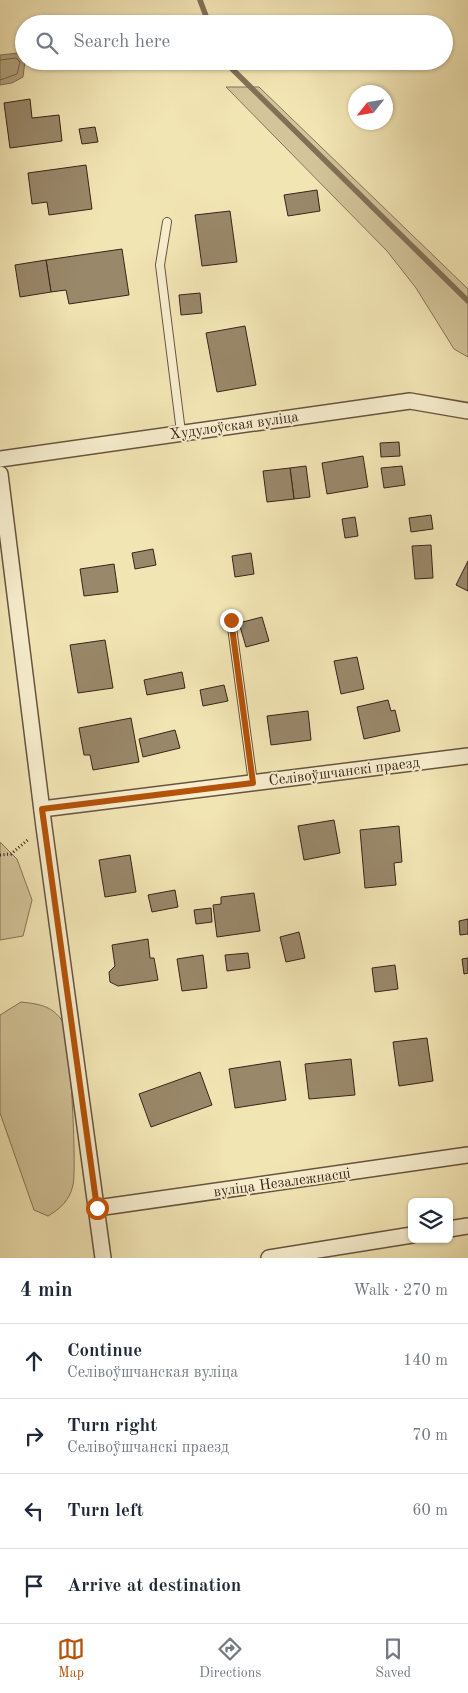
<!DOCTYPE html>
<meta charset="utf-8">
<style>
:root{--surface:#fff;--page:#f2f2f3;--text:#1f2937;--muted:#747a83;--line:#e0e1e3;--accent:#b45309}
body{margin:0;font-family:"Old Standard TT",serif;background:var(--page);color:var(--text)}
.controls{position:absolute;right:15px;bottom:15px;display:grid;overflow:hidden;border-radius:8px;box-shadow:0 1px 4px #0004}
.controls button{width:45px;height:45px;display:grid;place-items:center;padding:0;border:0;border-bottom:1px solid var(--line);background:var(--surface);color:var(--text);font:25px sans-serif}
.compass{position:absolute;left:348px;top:85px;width:45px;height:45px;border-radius:50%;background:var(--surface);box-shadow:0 1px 4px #0004;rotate:239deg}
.stop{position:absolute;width:15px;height:15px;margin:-11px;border:4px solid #b45309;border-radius:50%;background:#fff}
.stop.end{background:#b45309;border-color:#fff;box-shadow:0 1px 5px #0008}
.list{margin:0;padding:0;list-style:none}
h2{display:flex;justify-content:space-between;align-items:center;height:65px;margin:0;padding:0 20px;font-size:21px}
h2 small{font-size:16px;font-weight:400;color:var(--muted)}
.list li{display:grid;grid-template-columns:32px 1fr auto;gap:15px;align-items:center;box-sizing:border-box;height:75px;padding:0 20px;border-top:1px solid var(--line)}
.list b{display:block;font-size:19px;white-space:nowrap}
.list p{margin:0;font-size:16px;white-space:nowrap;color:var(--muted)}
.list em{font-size:16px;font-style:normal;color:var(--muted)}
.icon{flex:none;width:28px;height:28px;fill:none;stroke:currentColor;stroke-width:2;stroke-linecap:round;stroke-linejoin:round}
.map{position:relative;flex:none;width:468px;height:1258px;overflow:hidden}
.search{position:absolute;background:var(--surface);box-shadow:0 1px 4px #0004;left:15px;right:15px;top:15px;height:55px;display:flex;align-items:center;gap:12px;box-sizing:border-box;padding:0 18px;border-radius:28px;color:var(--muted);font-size:19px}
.sheet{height:365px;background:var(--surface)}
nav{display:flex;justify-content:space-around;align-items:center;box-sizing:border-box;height:70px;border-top:1px solid var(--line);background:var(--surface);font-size:14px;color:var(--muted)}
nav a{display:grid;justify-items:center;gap:2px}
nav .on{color:var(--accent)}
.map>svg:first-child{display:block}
.green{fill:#d3c49a;stroke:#86745a}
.water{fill:#b3a37f;stroke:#827056}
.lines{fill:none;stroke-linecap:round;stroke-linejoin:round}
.shore{stroke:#76634c;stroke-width:1}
.stream{stroke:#827056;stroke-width:5.5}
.building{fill:#99886a;stroke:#392319}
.lane-casing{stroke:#675440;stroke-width:10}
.street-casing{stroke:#675440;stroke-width:18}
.path{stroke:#392319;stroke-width:3;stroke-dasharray:1 2.5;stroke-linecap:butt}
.lane{stroke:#f7eece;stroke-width:8}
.street{stroke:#f7eece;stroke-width:15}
.route{stroke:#b45309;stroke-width:6}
.labels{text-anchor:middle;stroke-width:4;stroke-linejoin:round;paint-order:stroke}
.street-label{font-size:15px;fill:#392319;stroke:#f7eece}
</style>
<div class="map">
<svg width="468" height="1258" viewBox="0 0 468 1258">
<rect width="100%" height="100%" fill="#f2e5b4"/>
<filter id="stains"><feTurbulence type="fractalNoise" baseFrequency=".004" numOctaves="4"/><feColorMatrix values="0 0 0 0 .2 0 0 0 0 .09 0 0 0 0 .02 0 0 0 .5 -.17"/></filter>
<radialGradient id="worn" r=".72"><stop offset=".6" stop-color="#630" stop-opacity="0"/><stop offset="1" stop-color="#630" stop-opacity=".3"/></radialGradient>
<!-- green -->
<g class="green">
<path d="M226,87h33l209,202v68l-14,-8 -38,-61 -29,-37z"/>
<path d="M0,842l17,17 15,41 -9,36 -23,4z"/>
<path d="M21,1002c17,2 31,3 42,20 7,11 14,146 10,163 -3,15 -13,24 -25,31l-14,-6 -34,-97v-98z"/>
</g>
<!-- water -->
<path class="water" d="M18,53l7,8 -2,16 -11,6 -12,2v-30z"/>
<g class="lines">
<!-- shore -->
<path class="shore" d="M0,60l16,-2 4,4 -3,12 -17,6"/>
<!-- stream -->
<g class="stream">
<path d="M200,0l9,24"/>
<path d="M224,61l244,240"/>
</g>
</g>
<!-- building -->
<g class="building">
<path d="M30,99l2,19 27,-3 3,26 -52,7 -6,-45z"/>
<path d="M95,127l3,15 -16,2 -3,-15z"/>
<path d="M86,165l6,44 -43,6 -2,-13 -15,2 -4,-31z"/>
<path d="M317,190l3,21 -32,5 -4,-21z"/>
<path d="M230,211l7,51 -35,4 -7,-51z"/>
<path d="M122,249l7,46 -60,9 -3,-14 -15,2 -5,-32z"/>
<path d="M46,260l5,32 -31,5 -5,-32z"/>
<path d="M200,293l2,20 -21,2 -2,-20z"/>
<path d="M245,326l11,59 -39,7 -11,-59z"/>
<path d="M399,442l1,14 -19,1 -1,-14z"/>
<path d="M363,456l5,31 -41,7 -5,-31z"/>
<path d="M306,466l4,31 -16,2 -4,-31z"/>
<path d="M402,466l3,19 -21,3 -3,-20z"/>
<path d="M290,468l4,31 -27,3 -4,-31z"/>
<path d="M431,515l2,14 -22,3 -2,-14z"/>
<path d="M355,517l3,19 -13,2 -3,-19z"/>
<path d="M431,545l2,33 -18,1 -3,-33z"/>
<path d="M153,549l3,16 -21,4 -3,-16z"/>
<path d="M251,553l3,21 -19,3 -3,-21z"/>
<path d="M468,561v30l-12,-6z"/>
<path d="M114,564l4,28 -34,4 -4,-27z"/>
<path d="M262,617l7,24 -23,6 -7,-24z"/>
<path d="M105,640l8,48 -35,5 -8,-48z"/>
<path d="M357,657l7,32 -23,5 -7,-33z"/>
<path d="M182,672l3,16 -38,7 -3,-15z"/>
<path d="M224,685l4,16 -25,5 -3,-16z"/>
<path d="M388,700l3,11 4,-1 5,21 -36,8 -7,-32z"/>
<path d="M308,711l3,29 -40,5 -4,-29z"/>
<path d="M131,718l8,44 -46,8 -3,-15h-6l-5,-27z"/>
<path d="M175,730l5,18 -37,9 -4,-18z"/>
<path d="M334,820l6,33 -36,7 -6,-34z"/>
<path d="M399,826l3,36 -8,1 2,22 -31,3 -5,-58z"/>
<path d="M130,855l6,37 -31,5 -6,-37z"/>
<path d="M175,890l3,17 -26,5 -4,-17z"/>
<path d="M254,893l6,38 -43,6 -4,-32 8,-1v-7z"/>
<path d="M211,908l1,14 -16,2 -2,-14z"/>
<path d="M468,919v15l-8,1 -1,-14z"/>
<path d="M299,932l6,26 -19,4 -6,-25z"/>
<path d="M148,939l2,19h4l4,22 -40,6 -8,-4 -1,-10 6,-6 -3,-21z"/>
<path d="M248,953l2,15 -23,3 -2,-16z"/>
<path d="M203,955l4,33 -25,3 -5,-32z"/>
<path d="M468,958v15l-4,1 -2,-15z"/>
<path d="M395,965l3,24 -23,3 -3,-24z"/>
<path d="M427,1038l6,43 -34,5 -6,-44z"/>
<path d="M351,1059l4,36 -46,4 -4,-35z"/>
<path d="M280,1061l6,39 -51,8 -6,-39z"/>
<path d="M200,1072l12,33 -61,22 -12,-33z"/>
</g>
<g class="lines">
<!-- lane casing -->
<g class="lane-casing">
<g id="lane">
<path d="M167,222l-7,43 21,167"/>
<path d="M231,620l22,163"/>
</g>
</g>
<!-- street casing -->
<g class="street-casing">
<g id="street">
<path d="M0,459l410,-58 58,10"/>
<path d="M0,474l44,353 59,431"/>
<path d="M42,809l426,-53"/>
<path d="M97,1208l371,-53"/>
<path d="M449,1229l19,-3"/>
<path d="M269,1258l143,-23"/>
</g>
</g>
<!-- path -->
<path class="path" d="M0,855l11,-1 18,-15"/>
<!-- lane -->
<use href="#lane" class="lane"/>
<!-- street -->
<use href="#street" class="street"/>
</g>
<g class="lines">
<!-- route -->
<path class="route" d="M97,1208l-55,-399 211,-26 -22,-163"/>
</g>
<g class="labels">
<!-- street labels -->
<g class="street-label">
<text transform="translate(234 425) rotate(-8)" y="5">Худулоўская вуліца</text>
<text transform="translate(344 771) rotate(-7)" y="5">Селівоўшчанскі праезд</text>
<text transform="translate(282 1182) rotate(-8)" y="5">вуліца Незалежнасці</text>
</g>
</g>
<rect width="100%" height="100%" filter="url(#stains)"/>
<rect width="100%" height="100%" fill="url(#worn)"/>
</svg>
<div class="controls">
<button><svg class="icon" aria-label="layers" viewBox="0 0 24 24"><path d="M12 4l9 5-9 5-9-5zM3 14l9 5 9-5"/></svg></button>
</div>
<svg class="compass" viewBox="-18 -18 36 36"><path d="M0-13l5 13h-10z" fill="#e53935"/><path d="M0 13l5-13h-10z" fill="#747a83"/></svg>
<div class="stop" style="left:97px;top:1208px"></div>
<div class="stop end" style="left:231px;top:620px"></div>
<div class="search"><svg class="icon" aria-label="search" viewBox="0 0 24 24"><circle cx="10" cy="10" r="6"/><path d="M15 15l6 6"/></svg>Search here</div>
</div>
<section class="sheet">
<h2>4 min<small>Walk · 270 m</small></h2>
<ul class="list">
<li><svg class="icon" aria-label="ahead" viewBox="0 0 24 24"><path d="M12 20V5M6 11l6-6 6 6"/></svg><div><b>Continue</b><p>Селівоўшчанская вуліца</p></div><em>140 m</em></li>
<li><svg class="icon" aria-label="right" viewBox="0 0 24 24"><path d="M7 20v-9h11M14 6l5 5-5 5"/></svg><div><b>Turn right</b><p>Селівоўшчанскі праезд</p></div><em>70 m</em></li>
<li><svg class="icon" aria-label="left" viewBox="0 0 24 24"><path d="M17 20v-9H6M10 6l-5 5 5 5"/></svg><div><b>Turn left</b></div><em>60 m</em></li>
<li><svg class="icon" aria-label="arrive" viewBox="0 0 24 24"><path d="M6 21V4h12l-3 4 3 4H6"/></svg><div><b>Arrive at destination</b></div></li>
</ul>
</section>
<nav>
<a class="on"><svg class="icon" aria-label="map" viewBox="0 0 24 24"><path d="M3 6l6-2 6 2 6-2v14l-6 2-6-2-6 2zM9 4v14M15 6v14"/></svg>Map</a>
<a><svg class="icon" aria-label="directions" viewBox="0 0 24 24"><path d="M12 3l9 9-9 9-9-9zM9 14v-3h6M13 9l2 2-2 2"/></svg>Directions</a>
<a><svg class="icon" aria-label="saved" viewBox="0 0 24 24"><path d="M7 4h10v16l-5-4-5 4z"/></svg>Saved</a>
</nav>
